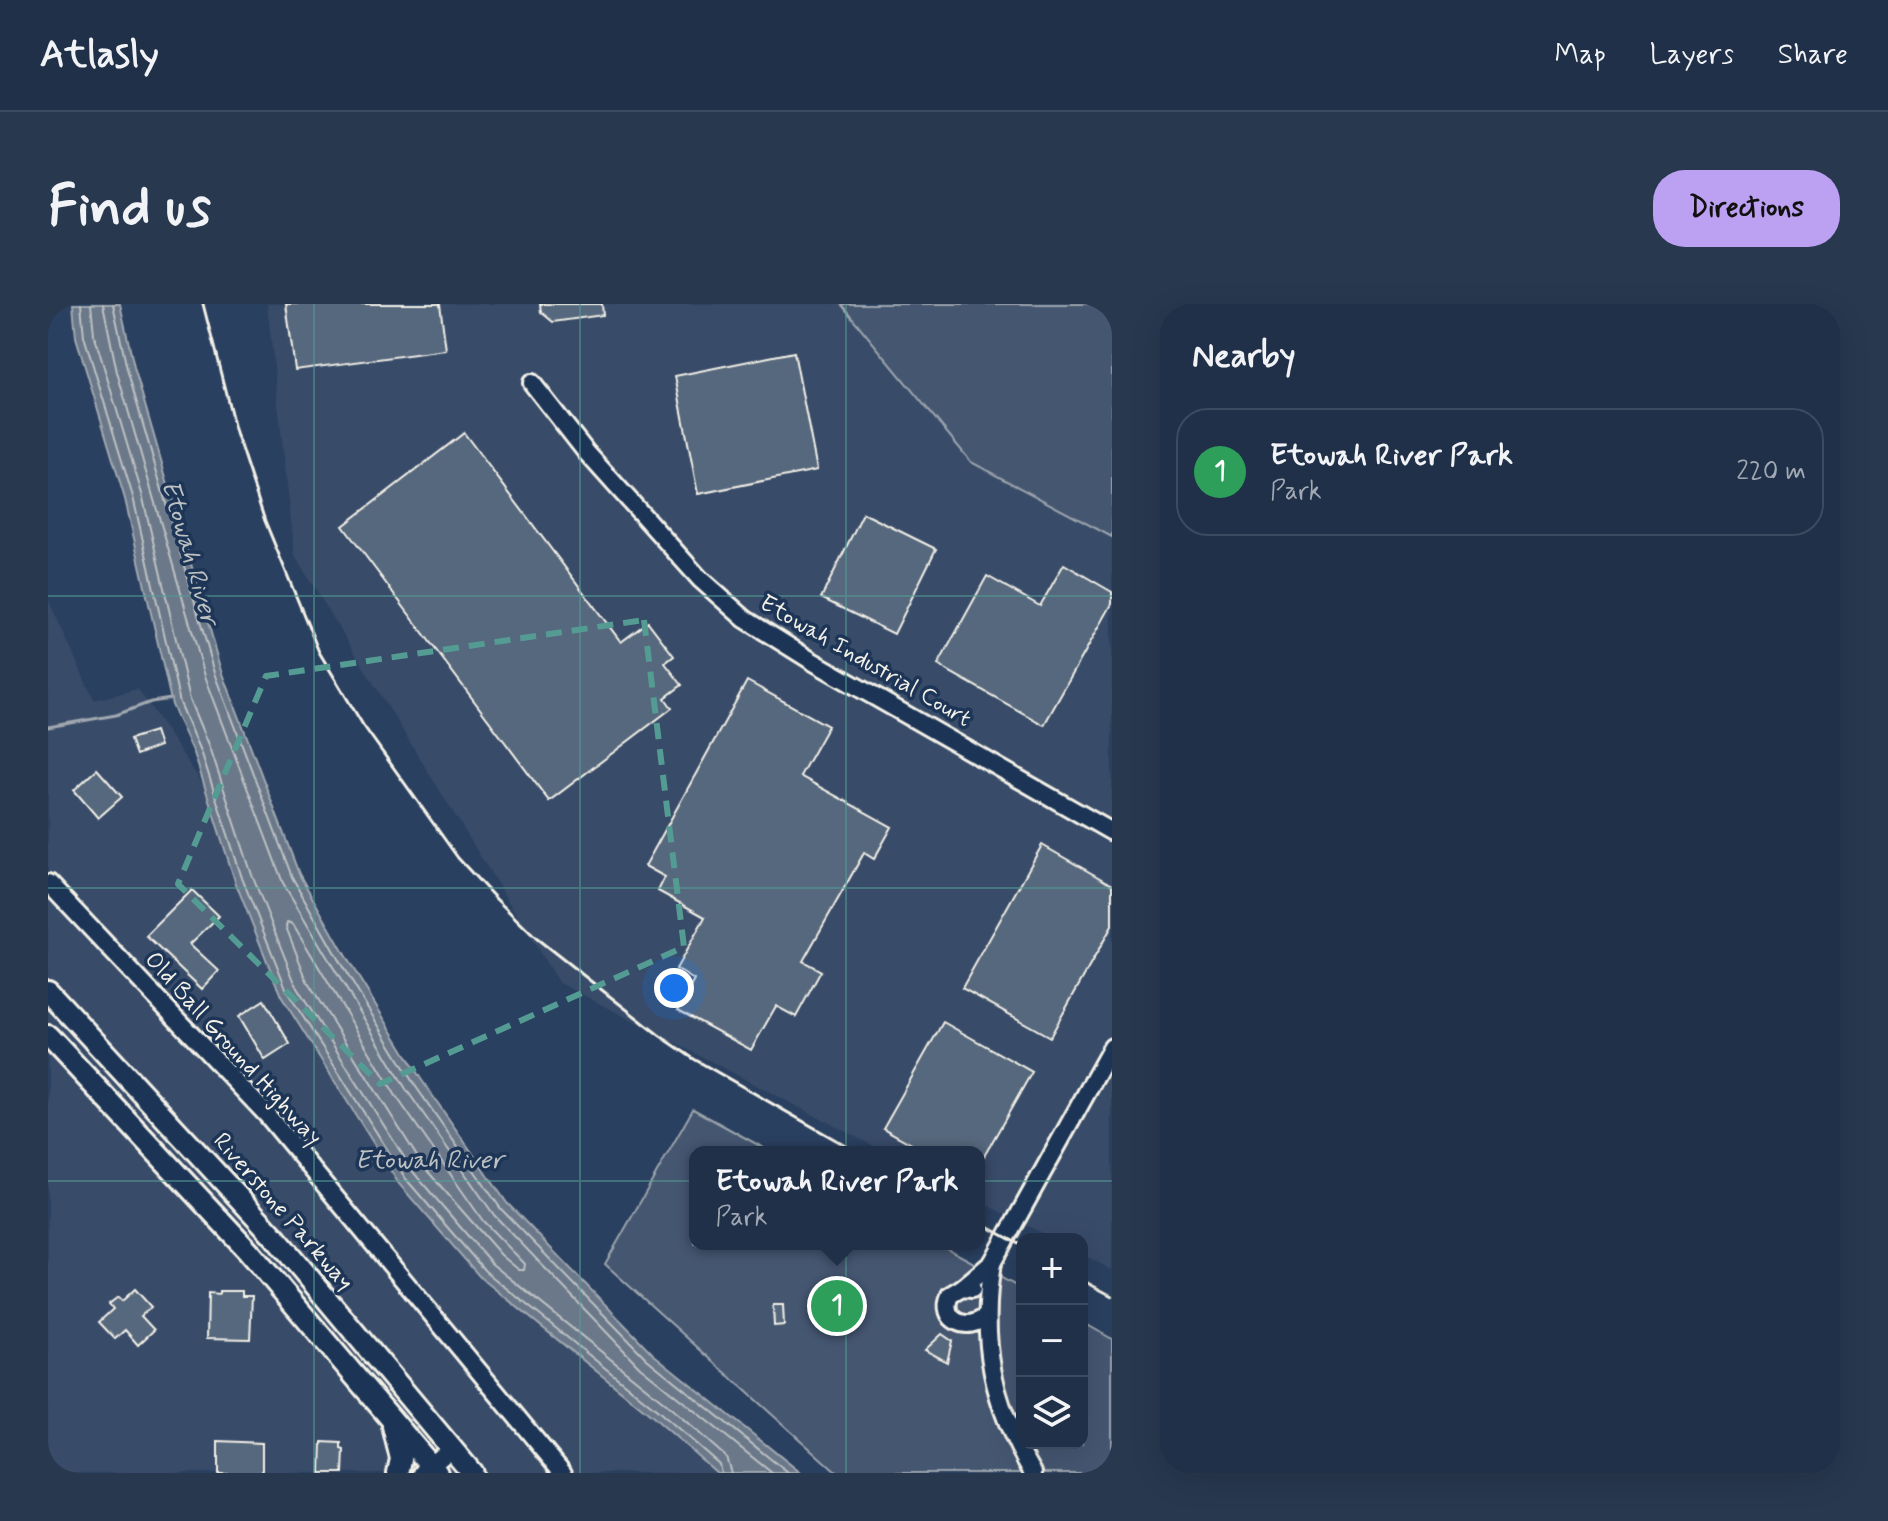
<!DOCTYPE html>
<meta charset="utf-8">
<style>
:root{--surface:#203048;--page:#28384f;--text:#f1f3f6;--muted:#a2a9b4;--line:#3d4b60;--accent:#bca0f2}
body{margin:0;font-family:Mynerve,sans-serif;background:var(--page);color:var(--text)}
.controls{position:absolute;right:24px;bottom:24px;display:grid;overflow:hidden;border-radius:16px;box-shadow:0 8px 32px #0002}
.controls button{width:72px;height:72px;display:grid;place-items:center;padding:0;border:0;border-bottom:2px solid var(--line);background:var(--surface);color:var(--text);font:40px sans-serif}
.you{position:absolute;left:626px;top:684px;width:28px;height:28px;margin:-20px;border:6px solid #fff;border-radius:50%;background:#1a73e8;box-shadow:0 0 0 12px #1a73e833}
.badge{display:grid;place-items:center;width:52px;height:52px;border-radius:50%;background:var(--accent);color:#fff;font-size:26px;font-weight:700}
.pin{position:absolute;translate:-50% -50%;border:4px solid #fff;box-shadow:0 2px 8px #0006}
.popup{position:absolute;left:641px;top:842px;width:296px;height:104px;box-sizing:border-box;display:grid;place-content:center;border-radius:16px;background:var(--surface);filter:drop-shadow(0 2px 6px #0005);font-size:26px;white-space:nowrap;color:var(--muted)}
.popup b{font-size:30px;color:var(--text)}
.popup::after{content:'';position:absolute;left:50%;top:100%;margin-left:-16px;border:16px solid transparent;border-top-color:var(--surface)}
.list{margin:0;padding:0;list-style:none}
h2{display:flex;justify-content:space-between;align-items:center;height:104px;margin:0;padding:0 32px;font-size:34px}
h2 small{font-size:26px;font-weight:400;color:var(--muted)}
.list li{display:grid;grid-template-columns:52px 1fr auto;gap:24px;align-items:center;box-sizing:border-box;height:128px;margin:0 16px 16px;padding:0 16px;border:2px solid var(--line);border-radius:32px}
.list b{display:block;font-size:30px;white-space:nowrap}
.list p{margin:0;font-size:26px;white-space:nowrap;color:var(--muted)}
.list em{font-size:26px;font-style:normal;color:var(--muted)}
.icon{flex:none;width:44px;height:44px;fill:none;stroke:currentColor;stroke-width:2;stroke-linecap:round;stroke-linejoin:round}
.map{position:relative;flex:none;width:1064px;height:1169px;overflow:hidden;border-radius:32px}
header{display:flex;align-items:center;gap:48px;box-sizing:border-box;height:112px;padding:0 40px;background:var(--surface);border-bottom:2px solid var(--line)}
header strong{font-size:38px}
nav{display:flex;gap:44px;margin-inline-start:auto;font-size:28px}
.intro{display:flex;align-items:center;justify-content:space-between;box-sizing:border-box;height:192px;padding:0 48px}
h1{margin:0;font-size:56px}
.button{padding:20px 36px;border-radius:32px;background:var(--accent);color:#111;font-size:28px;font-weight:700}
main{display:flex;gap:48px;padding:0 48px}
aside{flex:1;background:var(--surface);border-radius:32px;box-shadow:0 8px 32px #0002}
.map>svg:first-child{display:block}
.built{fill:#374c69}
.green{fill:#445771;stroke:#9ca4ac;stroke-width:2}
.water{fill:#6a788a;stroke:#a1a8b0;stroke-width:2}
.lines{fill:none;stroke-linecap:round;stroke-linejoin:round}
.shore{stroke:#bdc1c2;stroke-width:2}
.stream{stroke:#a1a8b0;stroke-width:3}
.building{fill:#56677d;stroke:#f4f1e8;stroke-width:2}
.minor-casing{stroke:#f4f1e8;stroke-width:22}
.major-casing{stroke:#f4f1e8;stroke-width:26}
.minor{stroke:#1d3557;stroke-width:16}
.major{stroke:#1d3557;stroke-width:20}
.rail{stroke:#f4f1e8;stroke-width:3}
.marked{fill:none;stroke:#549b93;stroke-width:6;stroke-dasharray:16 10;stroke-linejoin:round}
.grid{fill:none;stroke:#549b93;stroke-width:2;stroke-opacity:0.55}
.labels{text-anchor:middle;stroke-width:7;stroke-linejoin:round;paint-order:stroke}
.street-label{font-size:24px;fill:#f4f1e8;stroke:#1d3557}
.water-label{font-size:26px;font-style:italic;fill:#bdc1c2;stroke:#1d3557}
</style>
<header>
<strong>Atlasly</strong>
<nav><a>Map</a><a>Layers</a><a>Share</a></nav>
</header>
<div class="intro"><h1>Find us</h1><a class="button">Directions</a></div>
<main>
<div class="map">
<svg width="1064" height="1169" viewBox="0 0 1064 1169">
<rect width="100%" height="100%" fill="#2a4060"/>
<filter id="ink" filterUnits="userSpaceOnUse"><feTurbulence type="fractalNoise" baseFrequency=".0125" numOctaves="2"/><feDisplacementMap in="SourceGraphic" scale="16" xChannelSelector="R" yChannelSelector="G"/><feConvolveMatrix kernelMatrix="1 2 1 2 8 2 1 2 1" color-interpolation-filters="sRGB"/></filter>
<g filter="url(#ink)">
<!-- built -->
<g class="built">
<path d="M219,0h574l130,158 141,75v733l-30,-16v-15h-29l-74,-38v-49h-94l-327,-170 -263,-426z"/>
<path d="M0,295l46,101 44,-11 150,220 54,125 401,439h-695z"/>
</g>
<!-- green -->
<g class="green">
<path d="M793,0h271v233l-141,-75z"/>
<path d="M645,805l78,43h-76v92h244l83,45v154h60v-121l30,17v134h-275l-232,-209z"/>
</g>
<!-- water -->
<path class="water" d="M25,0h47l14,63 88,304 77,203 49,86 73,119 86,124 146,151 148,119h-84l-65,-57 -172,-139 -81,-93 -118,-188 -46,-115 -41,-128 -22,-48 -47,-206 -49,-162z"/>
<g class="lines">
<!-- shore -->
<g class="shore">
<path d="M33,0l3,32 49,161 47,206 21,48 41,127 46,115 118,186 79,92 172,139 62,54 2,9"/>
<path d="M43,0l3,30 48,160 48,205 20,48 42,128 45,113 117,185 78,91 172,138 62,55 5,16"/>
<path d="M55,0l14,68 88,304 78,207 123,206 88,126 146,152 132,106"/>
<path d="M65,0l14,65 88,304 77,204 49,87 73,120 87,125 146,150 141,114"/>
<path d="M239,618l6,2 103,172 87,125 42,43 -1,6h-5l-18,-15 -78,-89 -115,-183 -22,-56z"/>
</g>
<!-- stream -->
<path class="stream" d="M0,423l68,-12 35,-13 20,-3"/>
</g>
<!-- building -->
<g class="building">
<path d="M238,0h154l6,46 -151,20z"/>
<path d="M492,0h62l1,11 -50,7 -12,-10z"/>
<path d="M746,48l23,118 -119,24 -23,-118z"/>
<path d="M416,129l157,209 27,-20 26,34 -9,7 17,22 -17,13 7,10 -123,93 -206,-275z"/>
<path d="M815,209l73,36 -42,85 -73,-36z"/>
<path d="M1016,260l48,28v12l-68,121 -106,-60 49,-89 53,30z"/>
<path d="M699,377l81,45 -28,50 92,51 -18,32 -10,-6 -61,108 18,10 -25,46 -20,-11 -25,44 -73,-40 16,-30 -18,-11 29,-52 -47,-26 7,-14 -20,-11z"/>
<path d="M107,427l5,15 -24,9 -6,-16z"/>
<path d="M49,465l25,28 -24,21 -24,-28z"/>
<path d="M994,541l70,40v41l-62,111 -88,-49z"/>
<path d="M144,586l27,26 -29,28 29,27 -17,18 -56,-53z"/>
<path d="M216,696l26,44 -25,16 -26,-44z"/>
<path d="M895,718l89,50 -53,93v-13h-53l-43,-24z"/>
<path d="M87,985l16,18 -10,9 13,14 -16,15 -13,-15 -10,9 -16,-17 14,-13 -4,-5 9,-7 4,4z"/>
<path d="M171,987h23v5h10l-2,43 -43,-1 1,-45 11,1z"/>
<path d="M725,1001h10l1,20 -10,1z"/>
<path d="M894,1030l10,7 -5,21 -22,-12z"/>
<path d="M170,1137l44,2v30h-44z"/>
<path d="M274,1138l19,1v6l3,1 -1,23h-22z"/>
</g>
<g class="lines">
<!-- minor casing -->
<g class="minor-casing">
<g id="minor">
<path d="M484,79l54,69 114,127 45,40 67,42 300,171"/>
<path d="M0,579l219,232 296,358"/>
<path d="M944,959c-12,78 0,142 41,210"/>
<path d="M914,984l30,-25 120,-216"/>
<path d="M924,985l-10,-1 -12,7c-11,26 18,38 36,21"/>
<path d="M374,1169l30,-25"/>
</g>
</g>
<!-- major casing -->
<g class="major-casing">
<g id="major">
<path d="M0,687l226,245 198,237"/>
<path d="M0,732l200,214 189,223"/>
<path d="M345,1122l8,33 -3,14"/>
</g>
</g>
<!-- minor -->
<use href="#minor" class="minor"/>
<!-- major -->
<use href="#major" class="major"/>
<!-- rail -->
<g class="rail">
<path d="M155,0l33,129 29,88 54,131 44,73 95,133 38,41 40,39 123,97 35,24 163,93"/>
<path d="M931,918l43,24"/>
<path d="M1034,976l30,16"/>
</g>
</g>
</g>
<!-- marked area -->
<path class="marked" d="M596,316l40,327 -304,137 -202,-200 88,-208z"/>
<!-- grid -->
<path class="grid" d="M266,0v1169M532,0v1169M798,0v1169M0,292h1064M0,584h1064M0,877h1064"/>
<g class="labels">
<!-- street labels -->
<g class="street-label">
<text transform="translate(818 356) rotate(30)" y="8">Etowah Industrial Court</text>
<text transform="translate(186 744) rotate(48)" y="8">Old Ball Ground Highway</text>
<text transform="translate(236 907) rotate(49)" y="8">Riverstone Parkway</text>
</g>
<!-- water labels -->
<g class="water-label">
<text transform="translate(143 248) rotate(74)" y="9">Etowah River</text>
<text x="381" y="864">Etowah River</text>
</g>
</g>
</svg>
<div class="controls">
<button>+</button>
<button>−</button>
<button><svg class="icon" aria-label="layers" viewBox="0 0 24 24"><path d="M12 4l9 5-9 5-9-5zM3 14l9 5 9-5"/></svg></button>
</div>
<div class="you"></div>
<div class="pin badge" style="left:789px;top:1002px;background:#2e9e5b">1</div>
<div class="popup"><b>Etowah River Park</b>Park</div>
</div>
<aside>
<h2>Nearby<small></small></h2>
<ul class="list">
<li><span class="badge" style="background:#2e9e5b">1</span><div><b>Etowah River Park</b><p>Park</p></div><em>220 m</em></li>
</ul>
</aside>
</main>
